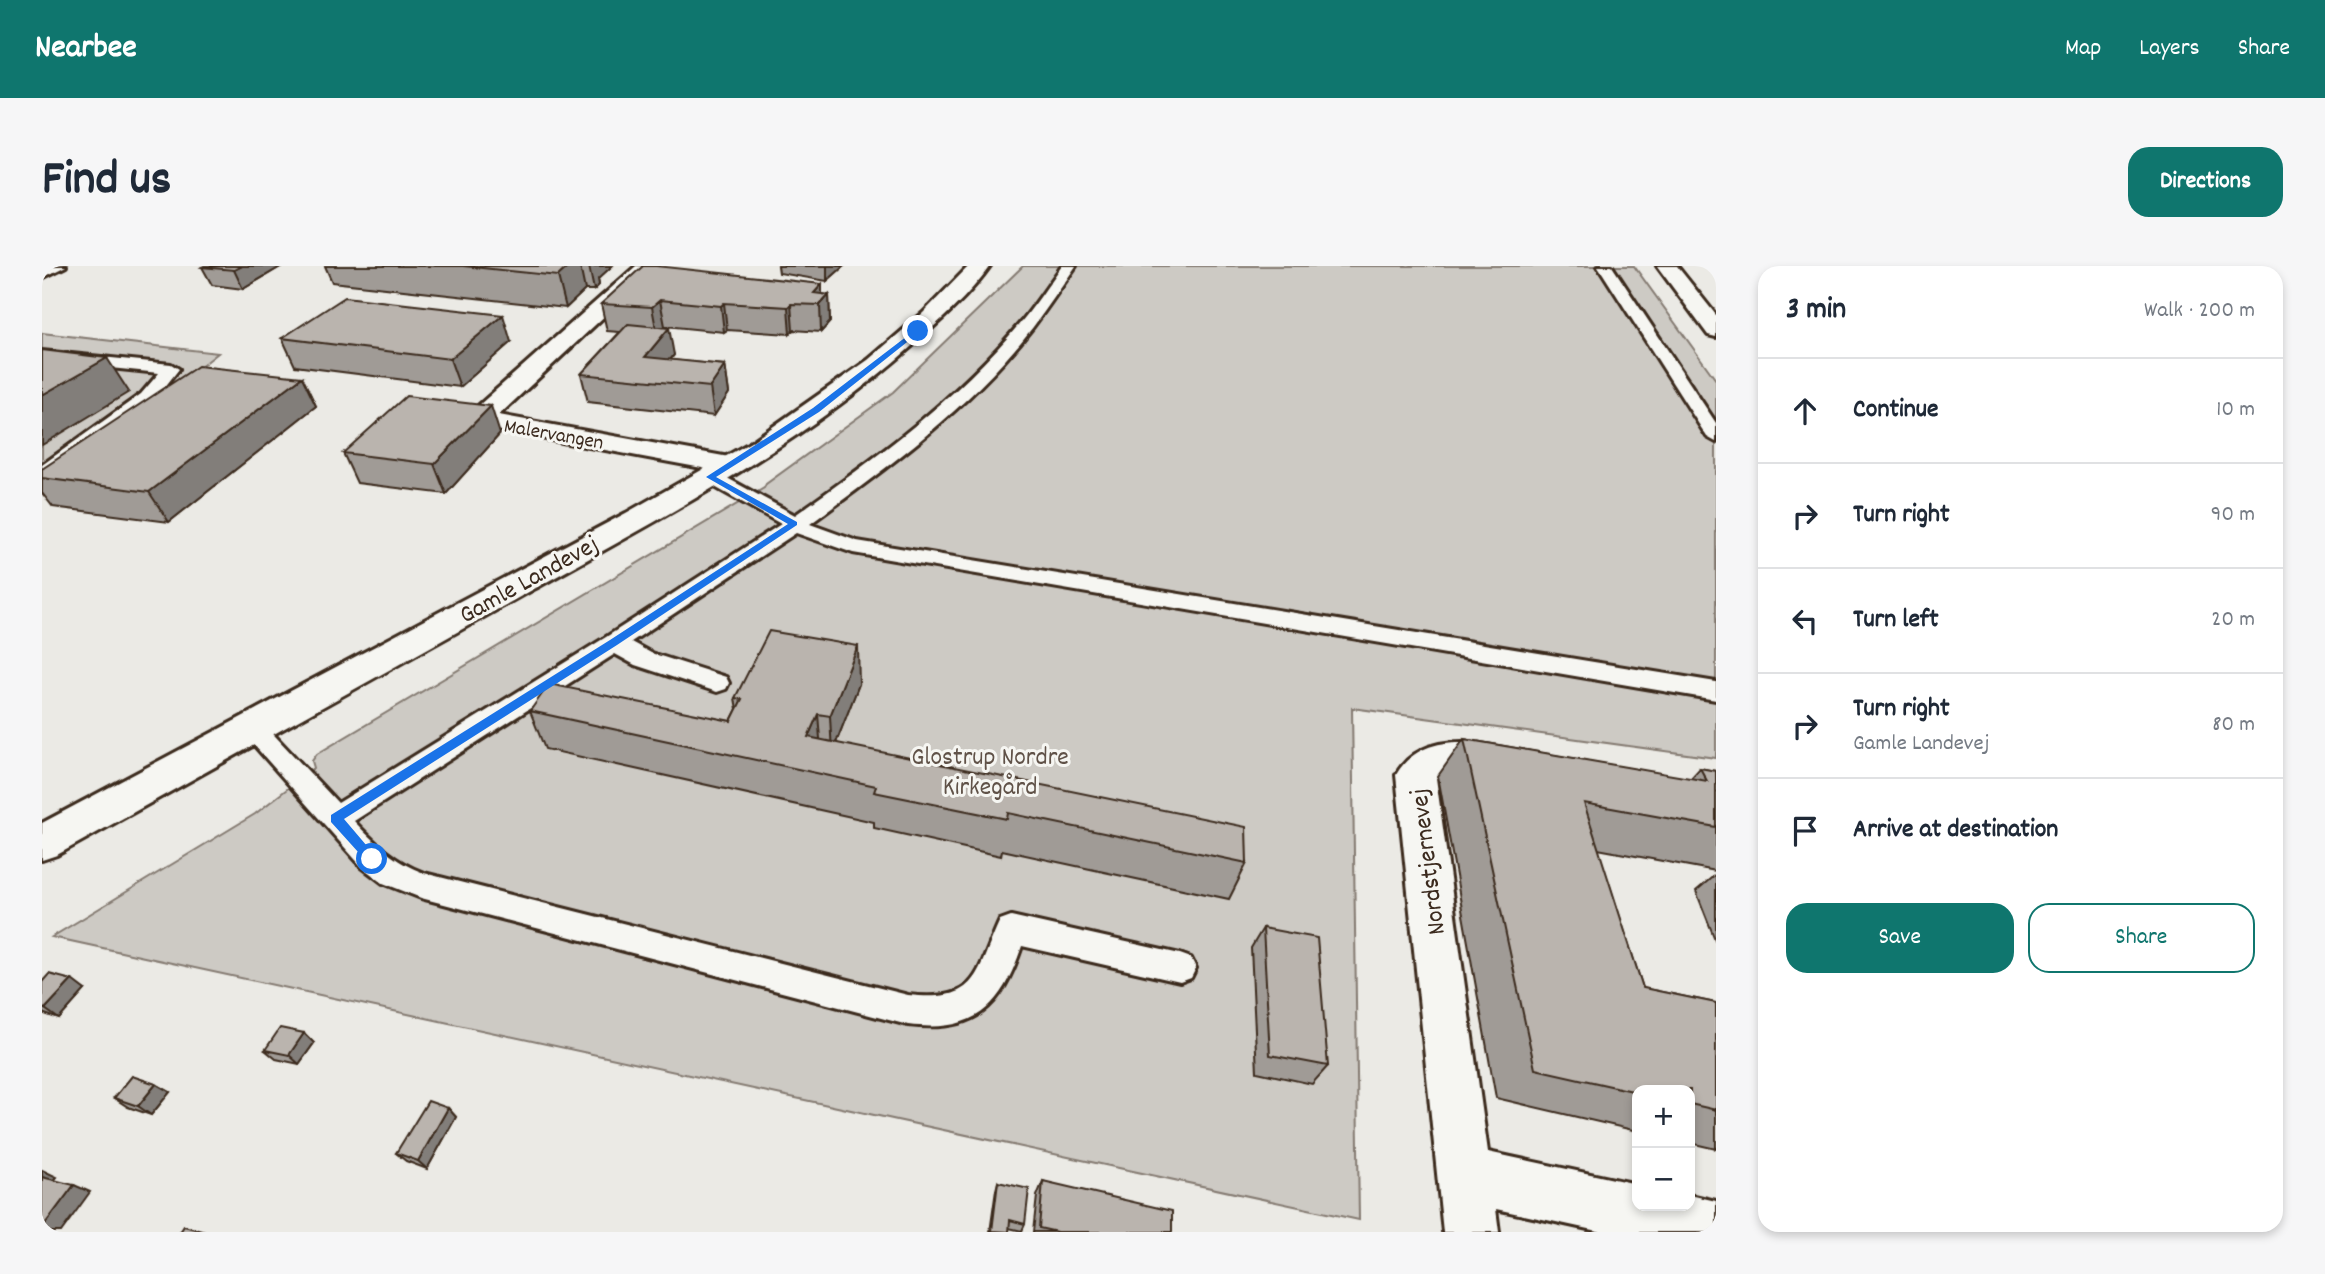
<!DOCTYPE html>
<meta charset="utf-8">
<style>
:root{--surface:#fff;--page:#f6f6f7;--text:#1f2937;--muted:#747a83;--line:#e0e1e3;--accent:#0f766e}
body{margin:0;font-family:Dekko,sans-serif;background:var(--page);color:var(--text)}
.controls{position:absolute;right:21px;bottom:21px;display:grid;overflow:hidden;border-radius:14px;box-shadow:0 4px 10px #0003}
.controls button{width:63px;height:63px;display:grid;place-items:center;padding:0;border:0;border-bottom:2px solid var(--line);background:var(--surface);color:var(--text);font:35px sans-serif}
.stop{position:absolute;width:21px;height:21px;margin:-16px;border:5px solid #1a73e8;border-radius:50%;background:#fff}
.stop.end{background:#1a73e8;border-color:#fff;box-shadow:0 2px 7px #0008}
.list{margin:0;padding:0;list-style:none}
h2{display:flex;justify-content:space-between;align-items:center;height:91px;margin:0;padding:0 28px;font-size:30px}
h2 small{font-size:23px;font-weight:400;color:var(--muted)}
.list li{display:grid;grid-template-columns:46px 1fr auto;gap:21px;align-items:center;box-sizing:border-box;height:105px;padding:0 28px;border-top:2px solid var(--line)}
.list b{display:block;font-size:26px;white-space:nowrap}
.list p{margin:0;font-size:23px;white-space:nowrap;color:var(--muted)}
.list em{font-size:23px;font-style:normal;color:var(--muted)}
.actions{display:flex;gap:14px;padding:21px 28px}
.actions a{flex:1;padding:16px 0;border:2px solid var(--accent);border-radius:21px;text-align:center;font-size:24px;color:var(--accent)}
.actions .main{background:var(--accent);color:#fff}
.icon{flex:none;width:38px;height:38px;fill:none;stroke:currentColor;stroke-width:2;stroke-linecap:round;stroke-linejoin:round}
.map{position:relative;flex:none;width:1674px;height:966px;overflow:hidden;border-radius:21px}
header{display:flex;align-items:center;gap:42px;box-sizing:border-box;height:98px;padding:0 35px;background:var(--accent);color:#fff}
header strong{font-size:33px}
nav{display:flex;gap:38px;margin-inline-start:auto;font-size:24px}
.intro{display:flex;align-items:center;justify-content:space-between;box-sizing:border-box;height:168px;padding:0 42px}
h1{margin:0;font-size:49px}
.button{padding:18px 32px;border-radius:21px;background:var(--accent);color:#fff;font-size:24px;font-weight:700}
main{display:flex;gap:42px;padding:0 42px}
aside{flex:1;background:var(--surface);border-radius:21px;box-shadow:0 4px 10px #0003}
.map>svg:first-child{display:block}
.green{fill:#cdcac4;stroke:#847a71;stroke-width:2}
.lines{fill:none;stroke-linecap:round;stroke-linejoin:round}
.service-casing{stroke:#3b2a1e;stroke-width:6}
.minor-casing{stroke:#3b2a1e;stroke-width:6}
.tertiary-casing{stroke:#3b2a1e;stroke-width:6}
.service{fill:#f6f6f2;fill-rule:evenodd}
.minor{fill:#f6f6f2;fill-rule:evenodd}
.tertiary{fill:#f6f6f2;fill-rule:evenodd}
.wall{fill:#a09b96;stroke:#3b2a1e;stroke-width:2}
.shaded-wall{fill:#827e7a;stroke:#3b2a1e;stroke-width:2}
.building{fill:#bab4ae;stroke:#3b2a1e;stroke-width:2}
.route{fill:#1a73e8}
.labels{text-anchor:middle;stroke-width:6;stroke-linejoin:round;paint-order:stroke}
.far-street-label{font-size:21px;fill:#3b2a1e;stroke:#f6f6f2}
.street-label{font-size:26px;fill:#3b2a1e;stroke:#f6f6f2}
.park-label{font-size:26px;fill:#605248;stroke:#f6f6f2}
</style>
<header>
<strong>Nearbee</strong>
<nav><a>Map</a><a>Layers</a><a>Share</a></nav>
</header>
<div class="intro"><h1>Find us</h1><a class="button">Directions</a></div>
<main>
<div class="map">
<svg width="1674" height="966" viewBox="0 0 1674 966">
<rect width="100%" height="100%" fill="#ebeae5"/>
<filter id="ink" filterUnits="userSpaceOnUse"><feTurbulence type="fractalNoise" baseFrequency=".0143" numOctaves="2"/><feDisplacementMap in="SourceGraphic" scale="14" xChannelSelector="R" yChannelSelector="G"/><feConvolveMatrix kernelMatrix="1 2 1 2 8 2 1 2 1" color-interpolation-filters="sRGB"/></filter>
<g filter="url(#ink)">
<!-- green -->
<g class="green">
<path d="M981,0h611l82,114v378l-364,-50 7,512 -1307,-283 203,-123 59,-46 -2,-7 5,-7 447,-266 2,-4 127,-92z"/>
<path d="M0,67l176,20 -176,139z"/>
</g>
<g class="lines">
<!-- service casing -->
<g class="service-casing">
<g id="service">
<path d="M6,0h18l-24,12v-9z"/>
<path d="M1020,0h14c-14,20 -28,41 -43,61 -61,79 -143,139 -223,197l47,17 859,141v18l-863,-147 -57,-20 -165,109 20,11 75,24 3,6 -3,6 -9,3 -9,-3 -73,-24 -20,-11 -261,167c22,23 40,41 70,52l484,122c72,8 67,-21 92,-75l11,-4 169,38 11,4 5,10 -5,10 -11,4 -158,-36c-21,62 -47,87 -114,79l-487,-127 -38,-15 -21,-16 -123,-139 4,-7 9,-2 9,2 77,82 268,-166 175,-113 -77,-43 -3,-4 3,-4h14l77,42c81,-57 162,-116 226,-193 15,-18 27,-37 41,-56z"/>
<path d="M1556,0h14l104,157v19l-9,-5z"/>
<path d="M0,85l129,13 8,5 -26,33 -104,76 -7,2v-15l99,-71 18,-21 -117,-12z"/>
</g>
</g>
<!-- minor casing -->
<g class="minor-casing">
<g id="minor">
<path d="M594,0h22l-159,149 230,42 10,2 4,6 -4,6 -10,2 -259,-48 -4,-6 4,-6z"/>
<path d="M1615,0h20l39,49v22l-8,-2z"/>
<path d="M1425,476l49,10 5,10 -5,10c-26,8 -58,-12 -80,6l52,374 149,32v22h53v-11l26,6v31h-114l-106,-23 3,23h-56l-47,-457c15,-27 42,-34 71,-33z"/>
</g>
</g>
<!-- tertiary casing -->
<g class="tertiary-casing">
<path id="tertiary" d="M927,0h21c-21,30 -51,56 -78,80 -112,100 -247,170 -378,243 -159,89 -318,177 -477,266l-15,5v-37l584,-310 125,-71 117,-82 55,-47z"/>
</g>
<!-- service -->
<use href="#service" class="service"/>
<!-- minor -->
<use href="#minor" class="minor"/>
<!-- tertiary -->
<use href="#tertiary" class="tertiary"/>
</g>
<!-- wall -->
<g class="wall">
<path d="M240,0l-39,23 -31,-4 -10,-18z"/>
<path d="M283,0h287l-14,13 1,6 -5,5h-9l-19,18 -234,-26z"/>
<path d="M736,0h66l-17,15 -48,-8z"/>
<path d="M618,1l169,28 1,27 -9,10 -28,-2 -3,4 -63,-4 -3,2 -59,-6 -1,1 10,28 -4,5 55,5 4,28 -15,23 -126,-14 -7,-28 39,-42 -13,-1 -6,-27z"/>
<path d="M240,72l229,4 -51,45 -165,-21z"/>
<path d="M260,111l14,29 -147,116 -116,-15 -11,-14v-24z"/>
<path d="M458,168l-54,60 -89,-11 -14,-30z"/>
<path d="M817,418l-23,59 411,120 -18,36 -227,-49 -1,6 -127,-28v-6l-329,-73 -15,-38 201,10 6,-12 -2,-11z"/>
<path d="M1422,473l226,40 10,-11 16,3v100l-118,-22 45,139 73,15v146l-26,-6v-53h-53v41l-141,-33 -58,-322z"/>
<path d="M1674,608v68l-20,-51z"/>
<path d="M1221,662l65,138 -16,18 -55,-12 -6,-124z"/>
<path d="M0,716l43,8 -26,29 -17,-6z"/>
<path d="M262,767l10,10 -15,21 -23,-5 -11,-9z"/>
<path d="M114,818l14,8 -19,23 -23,-8 -14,-9z"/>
<path d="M406,842l8,9 -29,52 -21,-8 -10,-8z"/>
<path d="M1001,915l129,51h-139l4,-36z"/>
<path d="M956,916l27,42 -3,7 -13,-3v4h-19l6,-42z"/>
</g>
<!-- shaded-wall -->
<g class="shaded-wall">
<path d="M200,0h40l-39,23 -9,-19z"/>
<path d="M527,0h11l5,24 -19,18 -8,-32z"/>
<path d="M547,0h23l-14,13 1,6 -5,5z"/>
<path d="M785,0h17l-17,15z"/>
<path d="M780,18v19l7,-8 1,27 -9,10 -1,-27 -6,-12z"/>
<path d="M618,34l5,26 -8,8 -5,-27z"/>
<path d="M682,37l3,27 -3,2 -3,-26z"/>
<path d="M749,38l2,26 -3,4 -2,-27z"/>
<path d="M461,49l8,27 -51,45 -10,-28z"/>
<path d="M627,62l5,27 -21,26 -8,-24z"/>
<path d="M65,92l22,34 -87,53v-50z"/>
<path d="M683,99l4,28 -15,23 -4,-29z"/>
<path d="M260,111l14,29 -147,116 -20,-30z"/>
<path d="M449,140l9,28 -54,60 -12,-30z"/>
<path d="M816,380l1,38 -27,69 -2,-37z"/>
<path d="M776,448l3,37 -13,-14z"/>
<path d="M30,714l13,10 -26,29 -14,-10z"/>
<path d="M262,767l10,10 -15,21 -10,-9z"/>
<path d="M114,818l14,8 -19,23 -13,-9z"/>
<path d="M406,842l8,9 -29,52 -9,-8z"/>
<path d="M0,904l15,7 -15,18z"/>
<path d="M32,919l16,7 -29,40h-19v-4z"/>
</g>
<!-- building -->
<g class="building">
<path d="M162,0h38l-8,4 -32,-3z"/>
<path d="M421,0h106l-11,10z"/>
<path d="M601,0h13l166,18 -8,9 15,2 -9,10 -29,-1 -3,3 -64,-4 -3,3 -61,-6 -8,7 -51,-3z"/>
<path d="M303,31l158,18 -53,44 -168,-21z"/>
<path d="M586,58l41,4 -24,29 80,8 -15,22 -129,-13z"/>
<path d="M0,84l65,8 -65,37z"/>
<path d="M156,100l104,11 -153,115 -107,-14v-9z"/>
<path d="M364,130l85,10 -57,58 -91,-11z"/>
<path d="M727,365l89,15 -28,70 -12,-2 -10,23 438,90 1,36 -239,-50 -1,6 -133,-27 2,-6 -346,-75 19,-27 182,37 11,-22 -7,-1z"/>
<path d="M1422,473l243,42 -7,-13 16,3v56l-132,-24 59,185 73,15v107l-26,-6v-14h-53v2l-102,-23z"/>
<path d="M1221,662l54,10 11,128 -58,-11z"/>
<path d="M7,708l23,6 -27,29 -3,-1v-26z"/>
<path d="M238,762l24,5 -15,22 -24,-5z"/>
<path d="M90,810l24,8 -18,22 -24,-8z"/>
<path d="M386,835l20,7 -30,53 -22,-8z"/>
<path d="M0,911l32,8 -32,43z"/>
<path d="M1001,915l129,30v21h-115l-18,-4z"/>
<path d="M956,916l31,7 -4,35 -15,-4 -1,12 -17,-1z"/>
<path d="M142,960l21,6h-25z"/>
</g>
</g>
<!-- route -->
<path class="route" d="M873,64l6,1 -102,81 -103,65 81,45v3l-180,120 -273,174 34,40 -1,4h-9l-37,-41v-7l279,-175 178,-116 -82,-47 107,-69z"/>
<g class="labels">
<!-- far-street labels -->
<g class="far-street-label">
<text transform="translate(512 167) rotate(10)" y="7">Malervangen</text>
</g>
<!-- street labels -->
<g class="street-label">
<text transform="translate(486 312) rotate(-29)" y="9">Gamle Landevej</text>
<text transform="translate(1384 596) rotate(-97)" y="9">Nordstjernevej</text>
</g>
<!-- park labels -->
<g class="park-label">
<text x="948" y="498">Glostrup Nordre<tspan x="948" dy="30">Kirkegård</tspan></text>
</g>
</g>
</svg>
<div class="controls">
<button>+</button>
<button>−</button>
</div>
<div class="stop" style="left:330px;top:593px"></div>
<div class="stop end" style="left:876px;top:65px"></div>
</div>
<aside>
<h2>3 min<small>Walk · 200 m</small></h2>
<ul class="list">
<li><svg class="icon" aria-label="ahead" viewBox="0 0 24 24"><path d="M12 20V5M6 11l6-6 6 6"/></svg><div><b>Continue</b></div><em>10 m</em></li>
<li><svg class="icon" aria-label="right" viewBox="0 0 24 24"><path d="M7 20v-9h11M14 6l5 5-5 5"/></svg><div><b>Turn right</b></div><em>90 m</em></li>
<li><svg class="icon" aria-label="left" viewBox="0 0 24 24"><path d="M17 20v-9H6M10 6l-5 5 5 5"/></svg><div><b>Turn left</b></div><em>20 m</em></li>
<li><svg class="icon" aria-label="right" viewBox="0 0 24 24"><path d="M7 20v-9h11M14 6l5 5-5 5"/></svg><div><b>Turn right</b><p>Gamle Landevej</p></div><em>80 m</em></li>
<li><svg class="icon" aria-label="arrive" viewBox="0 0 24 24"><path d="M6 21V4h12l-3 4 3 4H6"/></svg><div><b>Arrive at destination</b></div></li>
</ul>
<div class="actions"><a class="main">Save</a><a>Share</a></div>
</aside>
</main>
